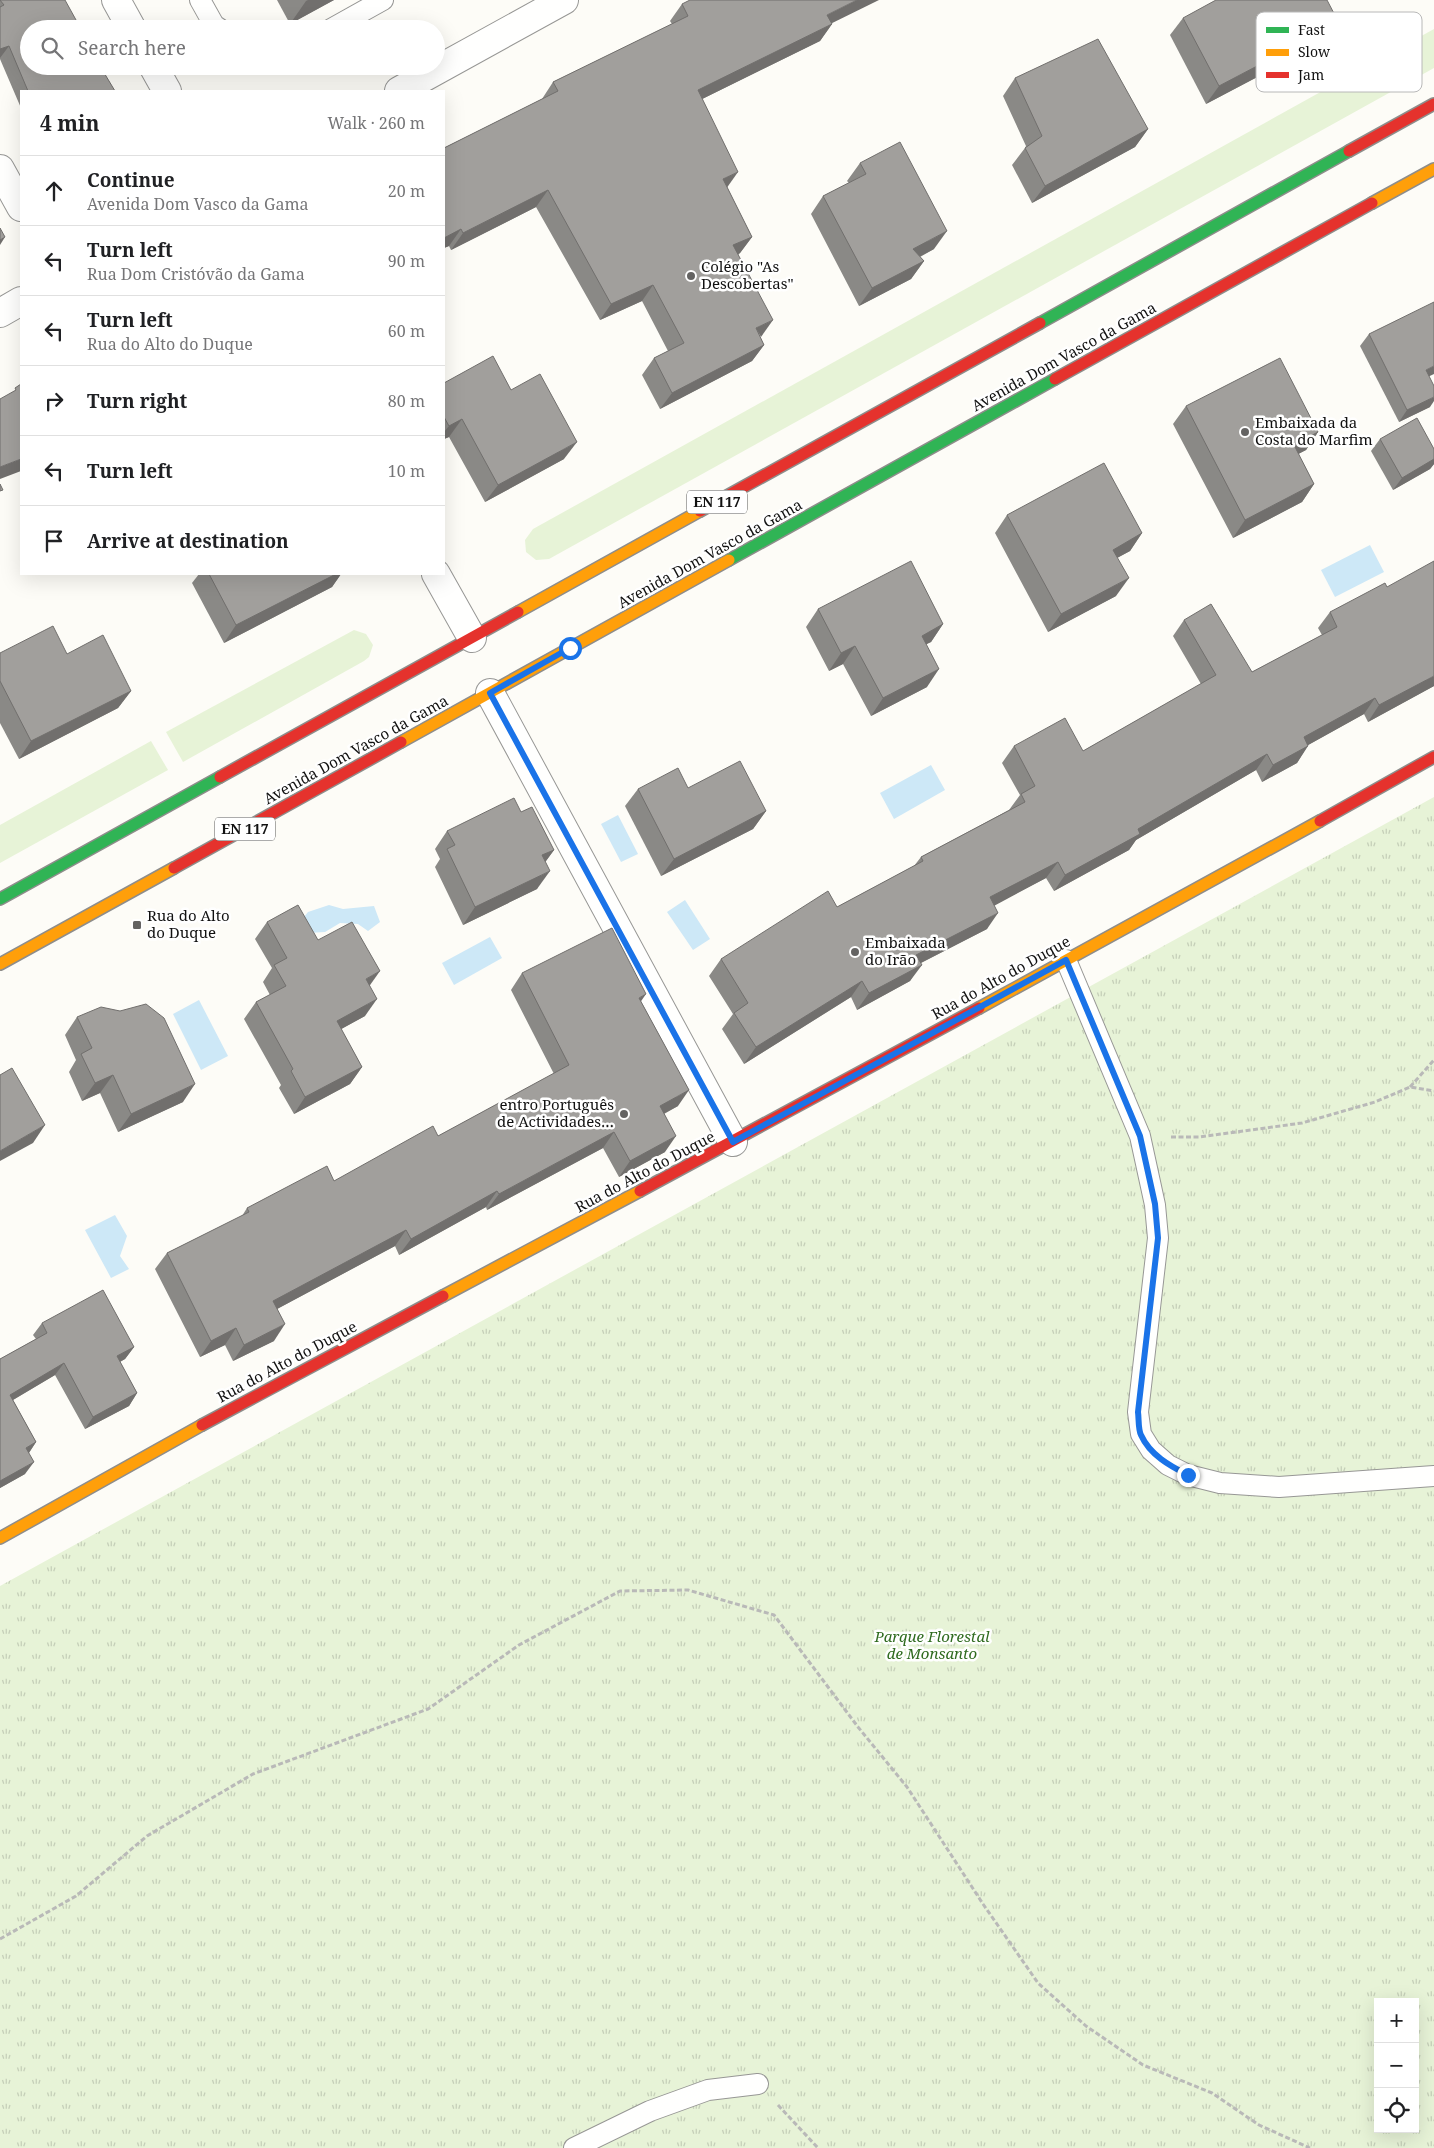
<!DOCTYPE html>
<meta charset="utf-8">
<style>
:root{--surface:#fff;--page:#f2f2f2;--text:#202124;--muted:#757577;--line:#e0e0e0}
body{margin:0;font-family:"Noto Serif",serif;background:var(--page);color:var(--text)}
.controls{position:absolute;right:15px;bottom:15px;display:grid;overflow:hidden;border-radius:0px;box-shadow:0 5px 20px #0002}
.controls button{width:45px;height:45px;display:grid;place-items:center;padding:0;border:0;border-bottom:1px solid var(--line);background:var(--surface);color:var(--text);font:25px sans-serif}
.stop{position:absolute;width:15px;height:15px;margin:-11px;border:4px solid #1a73e8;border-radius:50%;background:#fff}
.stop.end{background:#1a73e8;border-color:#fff;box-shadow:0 1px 5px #0008}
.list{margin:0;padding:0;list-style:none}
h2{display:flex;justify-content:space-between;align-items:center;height:65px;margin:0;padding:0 20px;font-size:21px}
h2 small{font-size:16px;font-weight:400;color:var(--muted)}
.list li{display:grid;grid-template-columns:32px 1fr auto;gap:15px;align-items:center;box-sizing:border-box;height:70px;padding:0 20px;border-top:1px solid var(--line)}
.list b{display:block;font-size:19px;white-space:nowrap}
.list p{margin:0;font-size:16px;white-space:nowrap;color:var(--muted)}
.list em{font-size:16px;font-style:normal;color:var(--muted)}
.icon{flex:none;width:28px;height:28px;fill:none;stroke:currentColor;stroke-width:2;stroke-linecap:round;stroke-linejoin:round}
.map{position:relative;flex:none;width:1434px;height:2148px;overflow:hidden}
.search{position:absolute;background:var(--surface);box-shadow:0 5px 20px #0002;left:20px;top:20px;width:425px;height:55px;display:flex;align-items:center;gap:12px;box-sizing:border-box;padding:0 18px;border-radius:28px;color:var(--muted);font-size:19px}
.panel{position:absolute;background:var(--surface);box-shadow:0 5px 20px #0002;left:20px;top:90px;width:425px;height:485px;border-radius:0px}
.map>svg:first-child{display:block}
.grass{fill:#e7f3d7}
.park{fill:url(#park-tufts);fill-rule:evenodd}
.water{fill:#cde8f7}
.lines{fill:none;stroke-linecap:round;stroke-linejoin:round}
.lane-casing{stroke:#979795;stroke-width:22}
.street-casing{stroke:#979795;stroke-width:30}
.fast-casing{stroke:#8e8d8b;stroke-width:14}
.slow-casing{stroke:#8e8d8b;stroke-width:14}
.jam-casing{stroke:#8e8d8b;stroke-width:14}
.path{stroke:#b9b9b8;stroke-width:3;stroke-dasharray:5 2.5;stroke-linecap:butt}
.lane{stroke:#fffffe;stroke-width:20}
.street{stroke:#fffffe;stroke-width:28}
.fast{stroke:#30b455;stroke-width:11}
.slow{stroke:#ff9f0a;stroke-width:11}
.jam{stroke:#e5322d;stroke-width:11}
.wall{fill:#8a8986}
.shaded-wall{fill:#716f6d}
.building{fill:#a19f9c;stroke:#716f6d}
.route{stroke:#1a73e8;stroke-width:6}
.poi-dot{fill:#646362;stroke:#fff;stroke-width:2}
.labels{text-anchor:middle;stroke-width:5;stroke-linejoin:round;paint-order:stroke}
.shield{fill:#fff;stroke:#585858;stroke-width:1}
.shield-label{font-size:14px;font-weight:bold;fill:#111}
.poi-label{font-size:15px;fill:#111;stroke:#fff;text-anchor:start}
.street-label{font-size:15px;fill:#111;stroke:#fff}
.park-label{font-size:15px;font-style:italic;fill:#2f6b1f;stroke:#fff}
.key{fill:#fff;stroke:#b8b8b8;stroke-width:1}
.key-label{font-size:14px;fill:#111}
</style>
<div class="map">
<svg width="1434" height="2148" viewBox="0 0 1434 2148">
<defs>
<pattern id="park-tufts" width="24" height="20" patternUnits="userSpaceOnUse" patternTransform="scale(1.25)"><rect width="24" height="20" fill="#e7f3d7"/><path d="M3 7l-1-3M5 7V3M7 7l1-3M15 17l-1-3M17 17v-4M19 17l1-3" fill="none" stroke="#c5cfb8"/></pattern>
</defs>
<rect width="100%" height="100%" fill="#fdfcf7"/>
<!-- grass -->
<g class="grass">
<path d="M1434,29v39l-885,491 -13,1 -10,-8 -1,-12 8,-11z"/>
<path d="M354,630l12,4 7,11 -4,12 -5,4 -181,101 -17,-30z"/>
<path d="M151,741l17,29 -168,93v-38z"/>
</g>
<!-- park -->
<path class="park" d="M1434,797v1351h-1434v-562zM1378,2002h37v127h-37z"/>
<!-- water -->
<g class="water">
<path d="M1370,545l14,27 -49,25 -14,-27z"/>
<path d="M931,765l14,25 -51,29 -14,-26z"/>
<path d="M618,815l20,39 -17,8 -20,-38z"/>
<path d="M685,900l25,39 -17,11 -26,-38z"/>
<path d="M329,905l14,4 31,-3 6,16 -12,9 -10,-7 -18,-1 -15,9 -17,1 -8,-11 8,-10z"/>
<path d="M490,937l12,21 -48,27 -12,-22z"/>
<path d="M199,1000l29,56 -27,14 -28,-56z"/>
<path d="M115,1215l12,21 -7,20 9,13 -18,9 -26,-48z"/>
</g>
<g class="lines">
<!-- lane casing -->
<g class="lane-casing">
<g id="lane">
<path d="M200,0l14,25 6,4"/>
<path d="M331,29l52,-29"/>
<path d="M1066,960l74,176 15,69 3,33 -20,174 3,22 10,16 17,15 20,10 32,8 59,4 155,-11"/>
<path d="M574,2148l76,-37 58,-21 50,-6"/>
</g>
</g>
<!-- street casing -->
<g class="street-casing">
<g id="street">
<path d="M116,0l16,29"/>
<path d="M153,66l14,25"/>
<path d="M399,91l165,-91"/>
<path d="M0,169l21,38"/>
<path d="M0,313l21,-12"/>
<path d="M436,574l36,64"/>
<path d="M490,693l243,449"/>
</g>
</g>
<!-- fast casing -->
<g class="fast-casing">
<g id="fast">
<path d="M1040,323l309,-172"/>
<path d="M729,560l326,-181"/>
<path d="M0,899l220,-122"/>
</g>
</g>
<!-- slow casing -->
<g class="slow-casing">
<g id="slow">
<path d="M1372,203l62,-34"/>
<path d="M518,612l182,-101"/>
<path d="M401,742l328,-182"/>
<path d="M0,964l174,-96"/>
<path d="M979,1008l341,-187"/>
<path d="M443,1296l197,-105"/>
<path d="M0,1538l202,-113"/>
</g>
</g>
<!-- jam casing -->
<g class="jam-casing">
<g id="jam">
<path d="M1349,151l85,-47"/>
<path d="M1055,379l317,-176"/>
<path d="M700,511l340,-188"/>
<path d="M220,777l298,-165"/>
<path d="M1320,821l114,-64"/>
<path d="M174,868l227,-126"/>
<path d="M640,1191l339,-183"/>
<path d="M202,1425l241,-129"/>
</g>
</g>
<!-- path -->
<g class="path">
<path d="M1410,1087l24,-27"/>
<path d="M1171,1137h28l103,-14 73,-21 35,-15 24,4"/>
<path d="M0,1939l76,-43 71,-60 106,-62 175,-65 91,-64 101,-54 68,-1 86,25 84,112 49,60 76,117 55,79 48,43 57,39 69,28 47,32 51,23"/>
<path d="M778,2105l40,43"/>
</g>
<!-- lane -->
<use href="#lane" class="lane"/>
<!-- street -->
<use href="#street" class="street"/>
<!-- fast -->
<use href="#fast" class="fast"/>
<!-- slow -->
<use href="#slow" class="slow"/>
<!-- jam -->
<use href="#jam" class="jam"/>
</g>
<!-- wall -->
<g class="wall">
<path d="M0,0l29,29 86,62h-94v17l-21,-49z"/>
<path d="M277,0h57l-44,24z"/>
<path d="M682,4l150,20 -12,17 -118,58 25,88 25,50 -12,16 -2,2 22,82 4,8 -12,16 -92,48 -18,-34 12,-17 14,-7 -26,-50 -42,19 -64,-113 -85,43 -2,-4 -5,2v-100l98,-49 11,-17 119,-58 -2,-3z"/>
<path d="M1183,18l143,23 -120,63 -36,-69z"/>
<path d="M1015,78l133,51 -13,18 -103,56 -20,-38 13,-17 1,-2 -23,-50z"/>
<path d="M860,163l74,86 -14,8 4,4 -13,18 -52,27 -48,-92 12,-18 26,-13 -2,-2z"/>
<path d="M1369,334l60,43 1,30 -31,15 -39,-76z"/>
<path d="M444,383l67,7 53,69 -79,43 -36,-65 -5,2z"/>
<path d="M1186,406l132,26 -12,18 -8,4 16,30 -12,18 -69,36 -60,-114z"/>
<path d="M1380,439l54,10v15l-4,5 -37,21 -22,-39z"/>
<path d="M1007,515l135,18 -12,18 -13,7 -1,38 -68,36 -53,-99z"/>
<path d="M199,574h142l-9,13 -108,56 -32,-60z"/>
<path d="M818,609l125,15 -12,18 -5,2 1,43 -56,29 -28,-52 -14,7 -23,-44z"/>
<path d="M1330,612l104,74 -66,36 -4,-8 -56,31 -11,18 -35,19 -6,-12 -120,70 -7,10 -75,41 -8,-13 -52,27 -7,24 -66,34 -11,18 -53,29 -6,-13 -107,67 -22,-35 11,-15 -24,-38 12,-17 116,-52 77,-41 7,-9 88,-47 11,-15 -18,-32 12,-17 69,5 118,-67 -28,-48 11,-16 68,52 70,-37 -4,-7z"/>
<path d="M0,653l67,1 64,37 -13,17 -99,51 -19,-36z"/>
<path d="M688,788l78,23 -13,18 -92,47 -36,-70 13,-17z"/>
<path d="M521,812l33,38 -9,12 -8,27 -74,36 -28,-58 5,-8 -5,-10 12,-18z"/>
<path d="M267,922l51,18 52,46 -5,30 -24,13 21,38 -12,17 -56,30 -15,-26 2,-3 -37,-66 12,-17 14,-7 -7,-13 9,-14 -17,-29z"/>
<path d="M522,973l119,29 37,104 -14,8 1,38 -46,25 -16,-29 -116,62 -1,-3 -87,48 -4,-9 -118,63 -3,32 -41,20 -8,-16 -25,12 -45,-88 12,-16 75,-37 5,-8 87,-27 104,-45 116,-62 -43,-84z"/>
<path d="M77,1017l106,85 -65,30 -18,-39 -18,8 -13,-29 7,-12 -11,-25z"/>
<path d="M42,1323l92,24 -9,12 -5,3 17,31 -8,13 -44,23 -30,-54 -42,25 23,42 -7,11 -4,21 -25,14v-129l36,-20 -3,-4z"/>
</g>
<!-- shaded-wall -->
<g class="shaded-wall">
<path d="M308,0h26l-44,24 16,-23z"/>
<path d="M857,0h22l-63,31 11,-16z"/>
<path d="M1339,23l-13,18 -120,63 13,-18z"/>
<path d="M832,24l-12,17 -134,66 12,-17z"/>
<path d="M9,46l-9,12v1v-10z"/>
<path d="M1148,129l-13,18 -103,56 13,-17z"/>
<path d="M738,172l-12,17 -3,-10z"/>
<path d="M548,190l-12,17 -85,43 12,-17z"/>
<path d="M461,229l-12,17 -5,2v-10z"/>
<path d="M947,231l-13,18 -34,18 13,-18z"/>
<path d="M5,237l-5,8v-5z"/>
<path d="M752,237l-12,16 -18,9 11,-17z"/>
<path d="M924,261l-13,18 -52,27 13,-18z"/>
<path d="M653,285l-11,16 -42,19 11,-16z"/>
<path d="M773,320l-12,17 -5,-9z"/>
<path d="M764,345l-12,16 -92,48 12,-16z"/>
<path d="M1434,366v8l-17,8 9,-12z"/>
<path d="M1434,397v4l-4,6 -31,15 8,-12z"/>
<path d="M462,419l-13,18 -5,2v-7l5,-6z"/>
<path d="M1318,432l-12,18 -25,13 13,-18z"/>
<path d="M577,442l-13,17 -79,43 13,-17z"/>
<path d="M21,459v12l-21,8v-12z"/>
<path d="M1434,459v5l-4,5 -37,21 9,-12z"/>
<path d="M1314,484l-12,18 -69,36 12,-18z"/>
<path d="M1142,533l-12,18 -30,16 13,-17z"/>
<path d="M336,574h5l-9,13 -108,56 12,-18z"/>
<path d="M1129,578l-13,18 -68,36 13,-18z"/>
<path d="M943,624l-12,18 -22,11 13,-17z"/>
<path d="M855,646l-12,18 -14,7 12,-18z"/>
<path d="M939,669l-12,18 -56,29 12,-18z"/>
<path d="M1434,676v10l-66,36 11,-17z"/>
<path d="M131,691l-13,17 -99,51 12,-18z"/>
<path d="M1375,698l-11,16 -72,40 12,-17z"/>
<path d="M1308,746l-11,17 -35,19 11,-17z"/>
<path d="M1267,754l-11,16 -120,70 -7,10 -75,41 11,-16 73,-46z"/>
<path d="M766,811l-13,18 -92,47 13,-17z"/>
<path d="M554,850l-13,18 1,-13z"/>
<path d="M1058,862l-12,16 -67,36 11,-17z"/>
<path d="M550,871l-13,18 -74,36 12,-18z"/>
<path d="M998,913l-11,16 -82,42 11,-16z"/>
<path d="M922,965l-12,16 -53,29 12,-17z"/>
<path d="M380,971l-12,17 -2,-9z"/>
<path d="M862,981l-11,16 -107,67 12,-17z"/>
<path d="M646,994l-11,16 4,-12z"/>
<path d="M377,999l-12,17 -40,22 12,-17z"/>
<path d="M362,1067l-12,17 -56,30 11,-17z"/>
<path d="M113,1075l-13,18 -18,8 13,-18z"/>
<path d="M195,1084l-12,18 -65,30 13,-18z"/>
<path d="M689,1090l-11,16 -30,16 12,-16z"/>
<path d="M45,1125l-12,18 -33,18v-10z"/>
<path d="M614,1132l-11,16 -116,62 12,-16z"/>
<path d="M676,1136l-11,16 -46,25 11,-16z"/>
<path d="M497,1191l-11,16 -87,48 12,-16z"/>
<path d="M406,1230l-11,16 -133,71 11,-16z"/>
<path d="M285,1324l-11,17 -41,20 11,-16z"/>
<path d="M236,1328l-11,17 -25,12 11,-16z"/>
<path d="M134,1347l-9,12 -17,9 9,-12z"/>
<path d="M64,1363l-9,12 -54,32 9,-12z"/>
<path d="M137,1393l-8,13 -44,23 8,-12z"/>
<path d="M36,1442l-8,12 -2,-6z"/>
<path d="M34,1462l-9,12 -25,14v-7z"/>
</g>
<!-- building -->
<g class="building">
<path d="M0,0h65l16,29h-52v37h71l15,25h-87l-19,-45 -9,3v-42l4,-2z"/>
<path d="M690,0h167l-30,15 5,9 -134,66 40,82 -15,7 29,58 -19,8 40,75 -17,8 8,17 -92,48 -18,-35 30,-15 -31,-58 -42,19 -63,-114 -85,43 -2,-4 -17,9v-90l114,-57 -5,-9 135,-66 -6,-12z"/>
<path d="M1216,0h111l12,23 -120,63 -36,-68z"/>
<path d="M1098,39l50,90 -103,57 -20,-38 17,-12 -27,-58z"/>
<path d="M900,142l47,89 -34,18 11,12 -52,27 -49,-92 43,-22 -6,-11z"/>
<path d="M0,228l5,9 -5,3z"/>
<path d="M1434,302v64l-8,4 8,16v11l-27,13 -38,-76z"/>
<path d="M493,356l18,34 29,-16 37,68 -79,43 -36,-66 -13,7 -5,-9v-34z"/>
<path d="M1280,358l38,74 -24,13 20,39 -69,36 -59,-114z"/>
<path d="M21,384v75l-21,8v-68l16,-9 -1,-2z"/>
<path d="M1417,418l17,31v10l-32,19 -22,-39z"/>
<path d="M1104,463l38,70 -29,17 16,28 -68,36 -54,-99z"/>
<path d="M0,484l3,6 -3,1z"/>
<path d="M911,561l32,63 -21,12 17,33 -56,29 -28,-52 -14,7 -23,-44z"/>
<path d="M1434,561v115l-55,29 -4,-7 -71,39 4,9 -35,19 -6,-11 -129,75 2,5 -75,41 -7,-13 -68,35 8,16 -82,42 6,10 -53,28 -7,-12 -106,66 -22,-34 14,-10 -27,-44 107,-68 9,16 86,-46 -2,-4 104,-55 -4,-8 14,-8 -21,-40 51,-28 18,33 133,-76 -32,-55 27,-16 41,68 85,-45 -7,-15 55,-29 2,4z"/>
<path d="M209,574h127l-100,51z"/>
<path d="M53,626l14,28 36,-19 28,56 -100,50 -31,-60v-28z"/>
<path d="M740,761l26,50 -92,48 -36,-70 40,-21 10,20z"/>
<path d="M514,798l7,14 11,-5 22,43 -12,5 8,16 -75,36 -28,-58 8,-4 -8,-14z"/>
<path d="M298,905l20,35 34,-18 28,49 -14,8 11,20 -40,22 25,46 -57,30 -14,-26 2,-2 -37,-67 30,-16 -12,-21 13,-7 -20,-36z"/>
<path d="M612,928l34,66 -7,4 50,92 -29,16 16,30 -46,25 -16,-29 -115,62 -2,-3 -86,48 -5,-9 -133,71 12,23 -41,21 -8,-17 -25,13 -44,-88 82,-41 -2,-4 80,-42 7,15 99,-55 5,10 131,-71 -47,-92z"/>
<path d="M146,1004l18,14 31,66 -64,30 -18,-39 -18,8 -14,-29 11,-6 -15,-31 24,-10 19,4z"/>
<path d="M12,1068l33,57 -45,26v-76z"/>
<path d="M103,1290l31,57 -17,9 20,37 -44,24 -29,-54 -54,32 26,47 -10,6 8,14 -34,19v-122l47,-26 -5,-10z"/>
</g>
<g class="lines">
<!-- route -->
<path class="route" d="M570,648l-80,45 243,449 333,-182 74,176 15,68 3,34 -20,174c1,7 0,17 3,23 9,20 29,31 47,40"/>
</g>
<!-- markers -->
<g class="poi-dot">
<circle cx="691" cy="276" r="5"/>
<circle cx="1245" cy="432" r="5"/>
<rect x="132" y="920" width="10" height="10" rx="2.5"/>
<circle cx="855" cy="952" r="5"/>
<circle cx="624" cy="1114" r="5"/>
</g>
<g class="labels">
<!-- shield labels -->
<g class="shield">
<rect x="687" y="490.5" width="60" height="23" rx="4"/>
<rect x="215" y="817.5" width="60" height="23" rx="4"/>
</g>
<g class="shield-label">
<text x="717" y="507">EN 117</text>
<text x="245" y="834">EN 117</text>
</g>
<!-- poi labels -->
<g class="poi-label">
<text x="701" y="272">Colégio "As<tspan x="701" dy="17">Descobertas"</tspan></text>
<text x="1255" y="428">Embaixada da<tspan x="1255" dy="17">Costa do Marfim</tspan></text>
<text x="147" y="921">Rua do Alto<tspan x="147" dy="17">do Duque</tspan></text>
<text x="865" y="948">Embaixada<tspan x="865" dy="17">do Irão</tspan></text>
<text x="614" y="1110" text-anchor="end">entro Português<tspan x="614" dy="17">de Actividades…</tspan></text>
</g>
<!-- street labels -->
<g class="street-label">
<text transform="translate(1064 357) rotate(-29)" y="5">Avenida Dom Vasco da Gama</text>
<text transform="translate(710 554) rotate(-29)" y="5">Avenida Dom Vasco da Gama</text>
<text transform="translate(356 750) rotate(-29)" y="5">Avenida Dom Vasco da Gama</text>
<text transform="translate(1001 978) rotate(-29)" y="5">Rua do Alto do Duque</text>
<text transform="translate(645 1172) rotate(-28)" y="5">Rua do Alto do Duque</text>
<text transform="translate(287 1362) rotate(-28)" y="5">Rua do Alto do Duque</text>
</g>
<!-- park labels -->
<g class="park-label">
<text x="932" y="1642">Parque Florestal<tspan x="932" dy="17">de Monsanto</tspan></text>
</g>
</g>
<!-- legend -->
<rect x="1256" y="12" width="166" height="80" rx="8" class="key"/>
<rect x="1266" y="27" width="23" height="6" fill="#30b455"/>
<rect x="1266" y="49" width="23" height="7" fill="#ff9f0a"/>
<rect x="1266" y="72" width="23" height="6" fill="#e5322d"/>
<g class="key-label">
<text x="1298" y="35">Fast</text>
<text x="1298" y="57">Slow</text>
<text x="1298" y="80">Jam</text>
</g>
</svg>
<div class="controls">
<button>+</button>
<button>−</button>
<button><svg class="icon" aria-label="locate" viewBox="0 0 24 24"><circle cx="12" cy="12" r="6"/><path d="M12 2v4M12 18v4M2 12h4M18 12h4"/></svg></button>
</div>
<div class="stop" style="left:570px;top:648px"></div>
<div class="stop end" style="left:1188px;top:1475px"></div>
<div class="search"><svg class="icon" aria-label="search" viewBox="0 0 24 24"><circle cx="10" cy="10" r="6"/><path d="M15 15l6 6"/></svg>Search here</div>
<section class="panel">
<h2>4 min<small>Walk · 260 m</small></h2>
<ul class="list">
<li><svg class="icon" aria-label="ahead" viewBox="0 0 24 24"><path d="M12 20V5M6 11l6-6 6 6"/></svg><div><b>Continue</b><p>Avenida Dom Vasco da Gama</p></div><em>20 m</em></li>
<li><svg class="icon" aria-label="left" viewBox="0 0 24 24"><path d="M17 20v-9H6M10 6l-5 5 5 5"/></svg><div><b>Turn left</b><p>Rua Dom Cristóvão da Gama</p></div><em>90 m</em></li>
<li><svg class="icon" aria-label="left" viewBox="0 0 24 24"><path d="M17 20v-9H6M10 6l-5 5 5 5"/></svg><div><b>Turn left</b><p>Rua do Alto do Duque</p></div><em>60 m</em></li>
<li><svg class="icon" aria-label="right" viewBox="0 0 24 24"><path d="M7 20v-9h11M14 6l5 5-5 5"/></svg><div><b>Turn right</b></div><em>80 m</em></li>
<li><svg class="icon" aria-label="left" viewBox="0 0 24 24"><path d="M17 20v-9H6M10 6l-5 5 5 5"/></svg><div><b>Turn left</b></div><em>10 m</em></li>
<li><svg class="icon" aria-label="arrive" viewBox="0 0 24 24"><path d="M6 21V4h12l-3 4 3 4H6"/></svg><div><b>Arrive at destination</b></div></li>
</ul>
</section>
</div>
